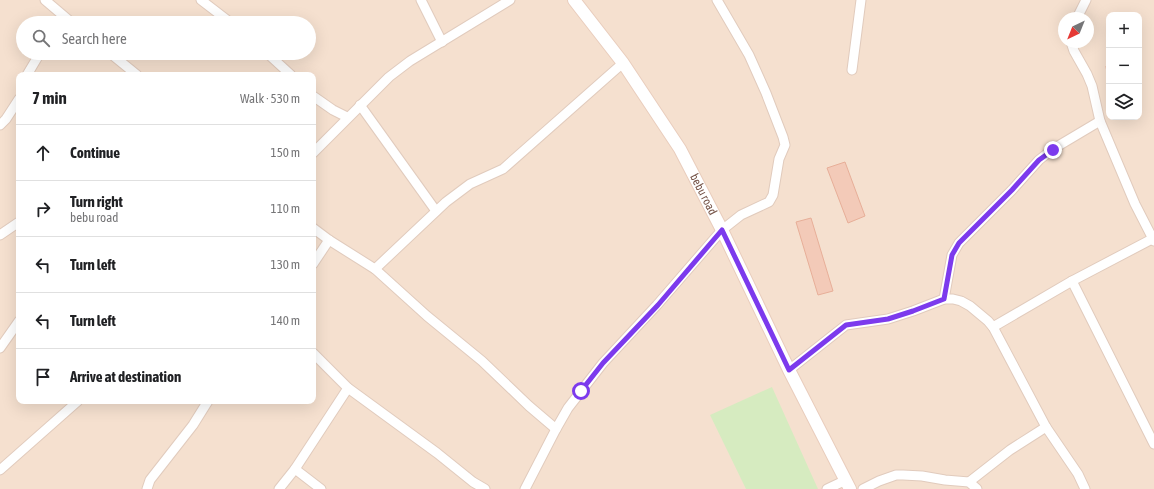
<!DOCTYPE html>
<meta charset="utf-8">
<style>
:root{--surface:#fff;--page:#f6f6f6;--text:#202124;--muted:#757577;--line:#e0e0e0}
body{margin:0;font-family:"Asap Condensed",sans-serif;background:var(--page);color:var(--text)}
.controls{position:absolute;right:12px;top:12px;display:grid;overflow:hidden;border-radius:8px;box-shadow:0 4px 16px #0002}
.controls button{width:36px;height:36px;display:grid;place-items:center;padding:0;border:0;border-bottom:1px solid var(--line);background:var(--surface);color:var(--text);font:20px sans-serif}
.compass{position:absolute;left:1058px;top:12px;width:36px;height:36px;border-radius:50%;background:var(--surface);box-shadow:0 4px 16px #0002;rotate:223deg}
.stop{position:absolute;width:12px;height:12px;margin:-9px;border:3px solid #7c3aed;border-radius:50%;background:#fff}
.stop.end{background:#7c3aed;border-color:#fff;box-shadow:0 1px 4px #0008}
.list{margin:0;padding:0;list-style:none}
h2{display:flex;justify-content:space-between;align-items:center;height:52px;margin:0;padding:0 16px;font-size:17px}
h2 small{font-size:13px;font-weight:400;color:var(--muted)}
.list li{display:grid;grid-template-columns:26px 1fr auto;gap:12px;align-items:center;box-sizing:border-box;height:56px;padding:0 16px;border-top:1px solid var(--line)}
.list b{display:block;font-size:15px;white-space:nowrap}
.list p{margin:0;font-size:13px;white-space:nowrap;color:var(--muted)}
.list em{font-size:13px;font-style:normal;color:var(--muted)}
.icon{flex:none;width:22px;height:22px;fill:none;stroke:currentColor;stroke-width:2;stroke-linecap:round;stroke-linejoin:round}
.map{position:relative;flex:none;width:1154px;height:489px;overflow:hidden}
.search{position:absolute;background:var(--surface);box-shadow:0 4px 16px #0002;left:16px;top:16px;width:300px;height:44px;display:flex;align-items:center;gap:10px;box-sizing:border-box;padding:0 14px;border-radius:22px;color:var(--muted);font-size:15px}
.panel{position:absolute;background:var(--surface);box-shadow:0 4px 16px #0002;left:16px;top:72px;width:300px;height:332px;border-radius:8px}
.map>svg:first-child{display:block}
.residential{fill:#f5e0cf;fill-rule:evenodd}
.green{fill:#d6ebc0}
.building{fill:#f3cab8;stroke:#e7ae98}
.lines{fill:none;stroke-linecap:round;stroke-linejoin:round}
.street-casing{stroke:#e1cbbd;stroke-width:11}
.secondary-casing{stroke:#e9cdbd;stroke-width:14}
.street{stroke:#fff;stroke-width:9}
.secondary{stroke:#fff;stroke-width:12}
.route{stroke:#7c3aed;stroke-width:5}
.labels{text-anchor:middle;stroke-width:4;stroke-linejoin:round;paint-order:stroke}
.street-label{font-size:12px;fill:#755347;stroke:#fff4e8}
</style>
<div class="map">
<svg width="1154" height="489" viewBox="0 0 1154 489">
<rect width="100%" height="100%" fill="#fdefe1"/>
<!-- residential -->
<path class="residential" d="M0,0h1154v489h-1154zM1109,15h30v102h-30zM1064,18h24v24h-24zM23,23h286v30h-286zM19,75h294v326h-294z"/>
<!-- green -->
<path class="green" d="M772,387l46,102h-72l-36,-74z"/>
<!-- building -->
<g class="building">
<path d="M1106,66h3v21z"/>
<path d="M845,162l20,54 -17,7 -21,-55z"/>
<path d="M811,218l22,73 -15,4 -22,-73z"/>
</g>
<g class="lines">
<!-- street casing -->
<g class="street-casing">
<g id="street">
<path d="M45,0l27,23"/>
<path d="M201,0l30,23"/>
<path d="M421,0l21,42"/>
<path d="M1077,18l9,-18"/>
<path d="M1071,42l3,9 13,23 5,12 8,35 35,83 19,37"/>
<path d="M110,53l27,22"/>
<path d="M267,53l24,22"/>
<path d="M852,70l9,-70"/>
<path d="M27,75l13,-22"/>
<path d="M313,96l20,14 14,7"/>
<path d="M360,105l76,106"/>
<path d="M0,125l6,-6 13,-20"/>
<path d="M313,153l76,-76 21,-16 100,-61"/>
<path d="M313,228l16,12 46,29 52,47 55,45 47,45 27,23"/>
<path d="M0,235l19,-13"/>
<path d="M313,264l16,-24"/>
<path d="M375,269l71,-67 24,-18 33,-15 120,-106"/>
<path d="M1072,281l82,163"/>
<path d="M944,299l8,-44 7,-12 53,-53 27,-30 14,-11 47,-28"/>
<path d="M993,327l79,-46 80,-42"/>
<path d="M0,348l19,-27"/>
<path d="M313,353l35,35 89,65 36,29 12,7"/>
<path d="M789,370l57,-45 42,-6 25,-8 31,-12h9l8,2 9,5 18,15 5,6 53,100 32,47 7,15"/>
<path d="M295,469l26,20"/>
<path d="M0,470l78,-69"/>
<path d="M969,482l41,-32 36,-23"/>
<path d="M147,489l3,-9 43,-55 15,-24"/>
<path d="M279,489l16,-20 53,-81"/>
<path d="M525,489l31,-60 12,-21 35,-45 54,-58 65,-75 19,-15 28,-13 4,-7 6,-36 6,-14 -2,-8 -17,-44 -17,-38 -32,-55"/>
<path d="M827,489l19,-9"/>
<path d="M863,489l16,-8 17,-6h7l19,1 23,4 24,2 8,7"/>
</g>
</g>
<!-- secondary casing -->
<g class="secondary-casing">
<g id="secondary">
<path id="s1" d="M574,0l49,63 57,86 42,81 67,140 61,119"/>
</g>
</g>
<!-- street -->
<use href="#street" class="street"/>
<!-- secondary -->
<use href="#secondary" class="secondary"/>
</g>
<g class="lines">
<!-- route -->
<path class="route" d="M581,391l22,-28 55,-58 64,-75 67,140 57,-45 42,-6 25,-8 31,-12 8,-44 7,-12 53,-53 27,-30 14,-10"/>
</g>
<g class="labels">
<!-- street labels -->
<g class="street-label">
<text dy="4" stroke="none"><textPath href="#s1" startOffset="234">bebu road</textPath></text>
</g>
</g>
</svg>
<div class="controls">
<button>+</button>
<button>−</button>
<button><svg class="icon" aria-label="layers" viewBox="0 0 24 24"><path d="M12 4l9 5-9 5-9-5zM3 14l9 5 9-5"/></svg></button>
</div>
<svg class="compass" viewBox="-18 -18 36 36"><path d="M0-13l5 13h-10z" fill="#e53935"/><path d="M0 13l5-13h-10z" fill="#757577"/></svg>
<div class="stop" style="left:581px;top:391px"></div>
<div class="stop end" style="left:1053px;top:150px"></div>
<div class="search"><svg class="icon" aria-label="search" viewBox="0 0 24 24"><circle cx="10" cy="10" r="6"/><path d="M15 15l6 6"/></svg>Search here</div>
<section class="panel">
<h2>7 min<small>Walk · 530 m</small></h2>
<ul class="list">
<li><svg class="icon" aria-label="ahead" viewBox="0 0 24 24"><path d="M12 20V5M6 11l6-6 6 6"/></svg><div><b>Continue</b></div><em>150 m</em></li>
<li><svg class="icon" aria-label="right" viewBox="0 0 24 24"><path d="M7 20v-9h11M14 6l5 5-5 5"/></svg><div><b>Turn right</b><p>bebu road</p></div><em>110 m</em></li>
<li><svg class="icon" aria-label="left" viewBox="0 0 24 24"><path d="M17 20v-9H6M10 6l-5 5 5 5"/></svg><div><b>Turn left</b></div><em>130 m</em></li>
<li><svg class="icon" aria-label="left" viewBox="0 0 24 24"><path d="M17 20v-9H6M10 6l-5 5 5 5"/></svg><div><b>Turn left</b></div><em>140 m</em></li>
<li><svg class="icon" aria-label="arrive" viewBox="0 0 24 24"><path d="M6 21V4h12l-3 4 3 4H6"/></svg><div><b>Arrive at destination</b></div></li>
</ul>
</section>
</div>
